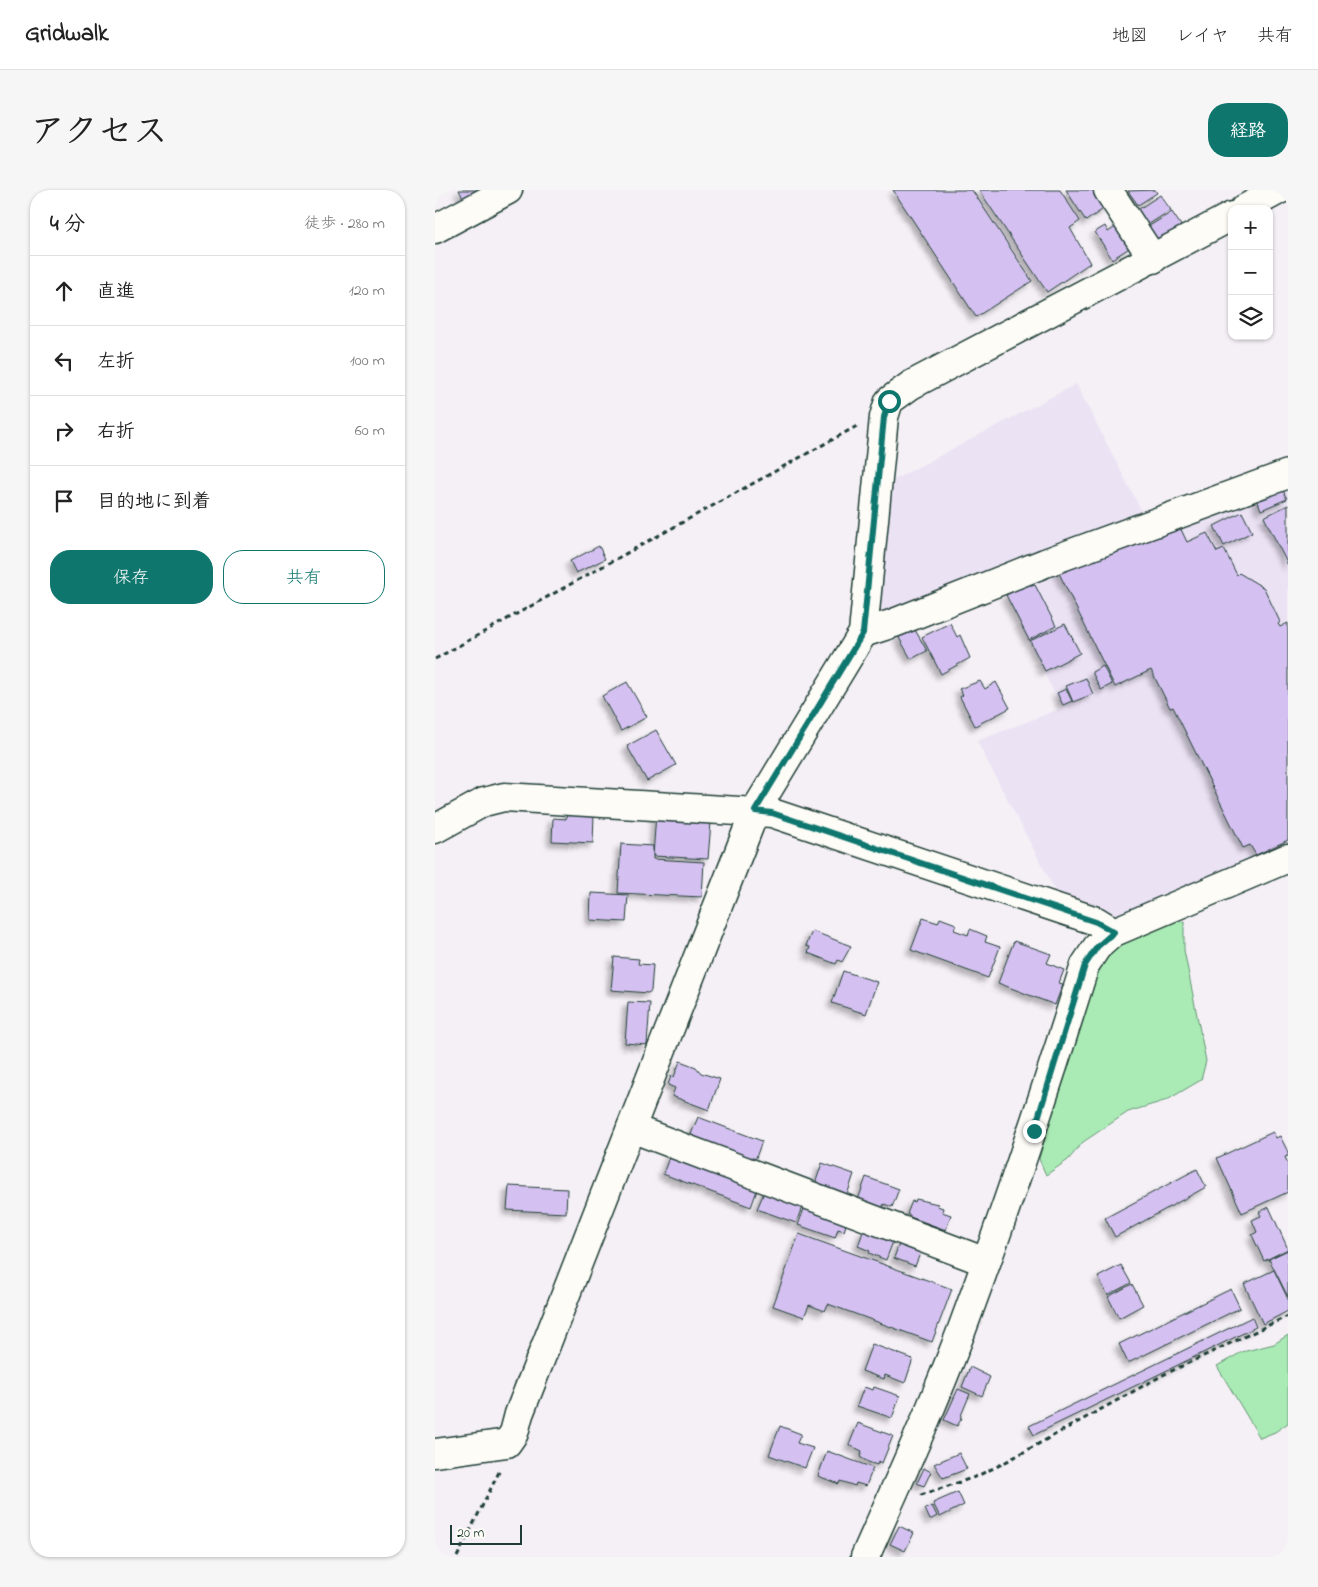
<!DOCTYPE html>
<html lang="ja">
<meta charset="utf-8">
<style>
:root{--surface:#fff;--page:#f6f6f6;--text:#222;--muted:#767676;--line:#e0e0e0;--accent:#0f766e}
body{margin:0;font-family:"Indie Flower","Klee One",sans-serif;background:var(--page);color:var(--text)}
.controls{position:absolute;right:15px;top:15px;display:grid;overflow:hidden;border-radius:10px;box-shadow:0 1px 4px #0004}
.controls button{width:45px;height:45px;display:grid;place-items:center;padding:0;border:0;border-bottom:1px solid var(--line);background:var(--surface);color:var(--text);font:25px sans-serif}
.scale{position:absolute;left:15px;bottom:12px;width:72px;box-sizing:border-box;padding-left:5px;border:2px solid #1f3d34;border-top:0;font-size:14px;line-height:18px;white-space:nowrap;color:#1f3d34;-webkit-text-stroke:4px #fdfcf7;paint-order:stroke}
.stop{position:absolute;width:15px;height:15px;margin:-11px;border:4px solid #0f766e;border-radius:50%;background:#fff}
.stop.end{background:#0f766e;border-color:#fff;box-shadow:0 1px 5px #0008}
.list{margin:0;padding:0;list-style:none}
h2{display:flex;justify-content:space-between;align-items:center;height:65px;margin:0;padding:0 20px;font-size:21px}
h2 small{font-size:16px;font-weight:400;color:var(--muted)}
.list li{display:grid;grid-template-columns:32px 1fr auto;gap:15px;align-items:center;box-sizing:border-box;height:70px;padding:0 20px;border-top:1px solid var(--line)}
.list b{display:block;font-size:19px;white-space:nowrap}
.list em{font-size:16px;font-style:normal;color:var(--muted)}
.actions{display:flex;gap:10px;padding:15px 20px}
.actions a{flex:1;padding:11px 0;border:1px solid var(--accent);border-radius:20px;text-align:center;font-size:18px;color:var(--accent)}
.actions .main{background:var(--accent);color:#fff}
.icon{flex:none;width:28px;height:28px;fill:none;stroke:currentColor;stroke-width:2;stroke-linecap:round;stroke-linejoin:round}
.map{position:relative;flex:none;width:853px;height:1367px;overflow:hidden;border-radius:20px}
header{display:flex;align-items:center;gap:30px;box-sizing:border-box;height:70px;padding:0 25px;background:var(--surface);border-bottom:1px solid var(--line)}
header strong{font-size:24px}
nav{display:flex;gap:28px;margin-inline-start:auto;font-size:18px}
.intro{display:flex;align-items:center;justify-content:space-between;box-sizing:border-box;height:120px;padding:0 30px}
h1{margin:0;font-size:35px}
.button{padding:12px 22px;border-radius:20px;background:var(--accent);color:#fff;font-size:18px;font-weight:700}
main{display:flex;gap:30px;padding:0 30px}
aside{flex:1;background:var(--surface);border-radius:20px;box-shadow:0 1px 4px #0004}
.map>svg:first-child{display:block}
.built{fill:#ebe2f4}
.green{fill:#aaebb5;stroke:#649474}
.building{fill:#d5c1f1;stroke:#1f3d34;filter:url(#shadow)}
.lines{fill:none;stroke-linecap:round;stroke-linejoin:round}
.minor-casing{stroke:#1f3d34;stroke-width:31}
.path{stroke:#1f3d34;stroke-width:3;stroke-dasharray:5 4;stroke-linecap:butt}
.minor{stroke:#fdfcf7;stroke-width:28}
.route{stroke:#0f766e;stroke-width:6}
</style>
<header>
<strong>Gridwalk</strong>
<nav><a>地図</a><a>レイヤ</a><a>共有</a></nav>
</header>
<div class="intro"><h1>アクセス</h1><a class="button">経路</a></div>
<main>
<aside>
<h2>4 分<small>徒歩 · 280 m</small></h2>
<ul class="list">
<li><svg class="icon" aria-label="ahead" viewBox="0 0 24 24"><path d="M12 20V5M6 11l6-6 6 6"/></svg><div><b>直進</b></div><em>120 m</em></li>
<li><svg class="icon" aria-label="left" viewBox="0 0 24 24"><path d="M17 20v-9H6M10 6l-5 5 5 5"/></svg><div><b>左折</b></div><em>100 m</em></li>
<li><svg class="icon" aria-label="right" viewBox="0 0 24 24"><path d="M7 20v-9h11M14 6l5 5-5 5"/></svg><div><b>右折</b></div><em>60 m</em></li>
<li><svg class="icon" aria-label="arrive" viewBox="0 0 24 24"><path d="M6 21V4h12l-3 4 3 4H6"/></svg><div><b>目的地に到着</b></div></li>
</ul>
<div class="actions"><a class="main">保存</a><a>共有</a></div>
</aside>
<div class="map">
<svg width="853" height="1367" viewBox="0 0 853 1367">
<defs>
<filter id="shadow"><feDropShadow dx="-4.5" dy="4.5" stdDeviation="2.5" flood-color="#0004"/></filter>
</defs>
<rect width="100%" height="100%" fill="#f5f0f6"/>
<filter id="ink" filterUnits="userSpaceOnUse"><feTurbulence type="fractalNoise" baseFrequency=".02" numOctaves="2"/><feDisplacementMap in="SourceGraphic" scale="10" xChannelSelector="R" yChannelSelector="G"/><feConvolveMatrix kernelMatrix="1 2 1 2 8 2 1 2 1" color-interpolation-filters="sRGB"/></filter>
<g filter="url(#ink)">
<!-- built -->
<g class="built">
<path d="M641,194l68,132 -252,103 -15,-5 7,-46 6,-86z"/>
<path d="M853,294v360l-46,22 -126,48 -57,-16 -82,-157 85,-33 -60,-118z"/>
</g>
<!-- green -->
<g class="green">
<path d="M731,730l18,2v28l22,111 -5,19 -34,20 -39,12 -45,30 -15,18 -22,15 -7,-16 56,-195 17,-18z"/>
<path d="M853,1145v88l-13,9 -15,6 -43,-72 25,-14 32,-8z"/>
</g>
<!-- building -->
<g class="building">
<path d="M24,0h34l-27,14z"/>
<path d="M458,0h79l60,91 -56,36z"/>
<path d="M544,0h81l20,31 -10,7 20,35 -43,29z"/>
<path d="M631,0h33l10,15 -23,16z"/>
<path d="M720,0l2,3 -19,12 -10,-14z"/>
<path d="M725,5l11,15 -25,16 -10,-15z"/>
<path d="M737,22l10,15 -21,14 -2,-3 -5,3 -8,-13z"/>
<path d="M688,32l8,25 -19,12 -17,-27 10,-6 3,6z"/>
<path d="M847,298l5,11 -26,11 -4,-11z"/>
<path d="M853,315v60l-24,-48z"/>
<path d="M807,322l10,20 -28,14 -10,-20z"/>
<path d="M743,333l9,19 20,-9 10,19 7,-3 13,26 2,-2 25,15 16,34 -2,2 2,3 8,-4v217l-32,15 -6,-10 -7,3 -70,-141 -3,1 -19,-38 -36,17 -58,-118z"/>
<path d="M164,356l6,13 -29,14 -6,-12z"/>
<path d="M596,393l1,3 3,-1 21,41 -27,14 -23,-45z"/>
<path d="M515,433l7,14 3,-2 10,23 -29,16 -19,-37z"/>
<path d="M630,434l15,29 -35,18 -15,-30z"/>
<path d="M479,438l13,23 -16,8 -13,-23z"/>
<path d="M668,476l9,18 -11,6 -9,-18z"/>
<path d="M651,488l7,16 -20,8 -7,-16z"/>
<path d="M545,491l5,8 11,-7 14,26 -35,18 -15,-29 3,-2 -4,-6z"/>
<path d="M192,492l20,35 -26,14 -19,-35z"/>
<path d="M631,499l6,12 -9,4 -6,-12z"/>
<path d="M221,540l20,35 -29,16 -20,-35z"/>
<path d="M132,622l27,2 -1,29 -41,-2 1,-23 13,1z"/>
<path d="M221,624l55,8 -3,37 -55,-3z"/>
<path d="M186,654l32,2v13l51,3 -2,35 -84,-4z"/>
<path d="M156,703l37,2 -2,27 -36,-2z"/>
<path d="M488,728l15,5 2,-5 16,6 -2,6 14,5 2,-6 17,7 -2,6 15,5 -12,31 -77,-28z"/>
<path d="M377,741l39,15 -9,16 -4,-2 -2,4 -28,-11 2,-6 -4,-1z"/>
<path d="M579,751l37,13 -4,9 17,7 -5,13 4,1 -8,21 -57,-22z"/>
<path d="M179,767l25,2 -1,5 15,1 -2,26 -3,2 -37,-3z"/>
<path d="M408,781l34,11 -11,32 -34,-11z"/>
<path d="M193,812l22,1 -3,42 -22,-2z"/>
<path d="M245,871l16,6 5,6 19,6 -11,31 -37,-14 3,-8 -7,-3 3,-9 3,1z"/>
<path d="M263,927l64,24 -8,22 -65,-24z"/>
<path d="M838,942l3,6 4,-2 8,16v4l-3,1 3,7v28l-46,21 -25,-55z"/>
<path d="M236,962l88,33 -8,22 -88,-33z"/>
<path d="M387,973l32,11 -8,24 -32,-11z"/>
<path d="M762,979l9,18 -91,50 -10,-19z"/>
<path d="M431,987l33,12 -7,18 -8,-3 -2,4 -24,-8z"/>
<path d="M332,995l38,14 -9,24 -39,-14z"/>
<path d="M74,996l58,3 -1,24 -59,-3z"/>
<path d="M481,1009l22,5 -1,2 6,2 -1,4 9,3 -5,15 -36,-13v-2l-3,-1 5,-13 3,1z"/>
<path d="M371,1014l42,15 -4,12 -6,-2 -3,9 -37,-13z"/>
<path d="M834,1017l19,42 -24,12 -12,-26 5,-3 -5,-12 9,-4 -2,-4z"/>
<path d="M429,1039l30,10 -8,21 -17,-7 1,-2 -12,-5z"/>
<path d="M364,1044l153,55 -20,53 -104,-38 -3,7 -16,-6 -5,12 -31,-11z"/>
<path d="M465,1051l22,8 -7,17 -21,-8z"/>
<path d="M853,1060v47l-19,-38z"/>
<path d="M686,1075l10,18 -23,12 -10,-18z"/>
<path d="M839,1080l14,29v12l-25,13 -19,-40z"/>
<path d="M697,1094l11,21 -24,13 -11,-21z"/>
<path d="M796,1099l9,19 -112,55 -9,-19z"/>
<path d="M817,1127l4,10 -222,108 -5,-9z"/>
<path d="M437,1154l41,15 -8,24 -20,-8 -1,4 -22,-8z"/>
<path d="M535,1177l20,10 -8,19 -20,-9z"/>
<path d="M429,1197l9,3 1,-3 26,9 -8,22 -35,-12z"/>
<path d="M523,1199l12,5 -10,24h2l-5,8 -13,-6z"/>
<path d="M423,1233l35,13 -11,27 -3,-2 -2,4 -9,-3 -8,-5 2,-6 -13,-6z"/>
<path d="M345,1236l21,8 -4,9 16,5 -8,20 -36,-13z"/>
<path d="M392,1261l46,17 -7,18 -10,-3 -1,3 -15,-5 -1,3 -21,-8z"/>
<path d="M524,1263l8,16 -24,9 -9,-14z"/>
<path d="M489,1278l7,4 -7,14 -7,-3z"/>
<path d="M523,1302l6,13 -24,12 -7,-14z"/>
<path d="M497,1316l5,10 -7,4 -5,-11z"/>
<path d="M464,1336l15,7 -9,18 -15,-7z"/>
</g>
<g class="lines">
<!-- minor casing -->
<g class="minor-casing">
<g id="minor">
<path d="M673,0l45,69"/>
<path d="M809,19l35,-19"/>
<path d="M0,39l73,-39"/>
<path d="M428,443l31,-10 151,-60 243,-89"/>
<path d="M0,639l49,-27 20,-5 268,16 324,108 18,11"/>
<path d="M196,938l355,134"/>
<path d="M0,1263l72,-10 7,-10 5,-19 236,-603 108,-178 21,-216 5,-16 22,-16 321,-169"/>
<path d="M430,1367c36,-82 74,-163 104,-247 42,-114 80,-229 116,-345l12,-18 17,-15 174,-74"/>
</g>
</g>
<!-- path -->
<g class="path">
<path d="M0,469l422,-233"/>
<path d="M486,1305l54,-18 27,-13 161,-89 125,-59"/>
<path d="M22,1367l43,-87"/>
<path d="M845,1367l8,-4"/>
</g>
<!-- minor -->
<use href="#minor" class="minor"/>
</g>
</g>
<g class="lines" filter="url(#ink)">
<!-- route -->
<path class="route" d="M454,211l-5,16 -21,216 -108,178 17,2 324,109 18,10 -17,15 -12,18 -51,166"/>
</g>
</svg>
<div class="controls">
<button>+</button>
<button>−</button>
<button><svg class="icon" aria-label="layers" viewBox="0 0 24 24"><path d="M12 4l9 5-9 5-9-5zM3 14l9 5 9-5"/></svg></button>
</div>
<div class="scale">20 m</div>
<div class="stop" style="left:454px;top:211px"></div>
<div class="stop end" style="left:599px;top:941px"></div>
</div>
</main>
